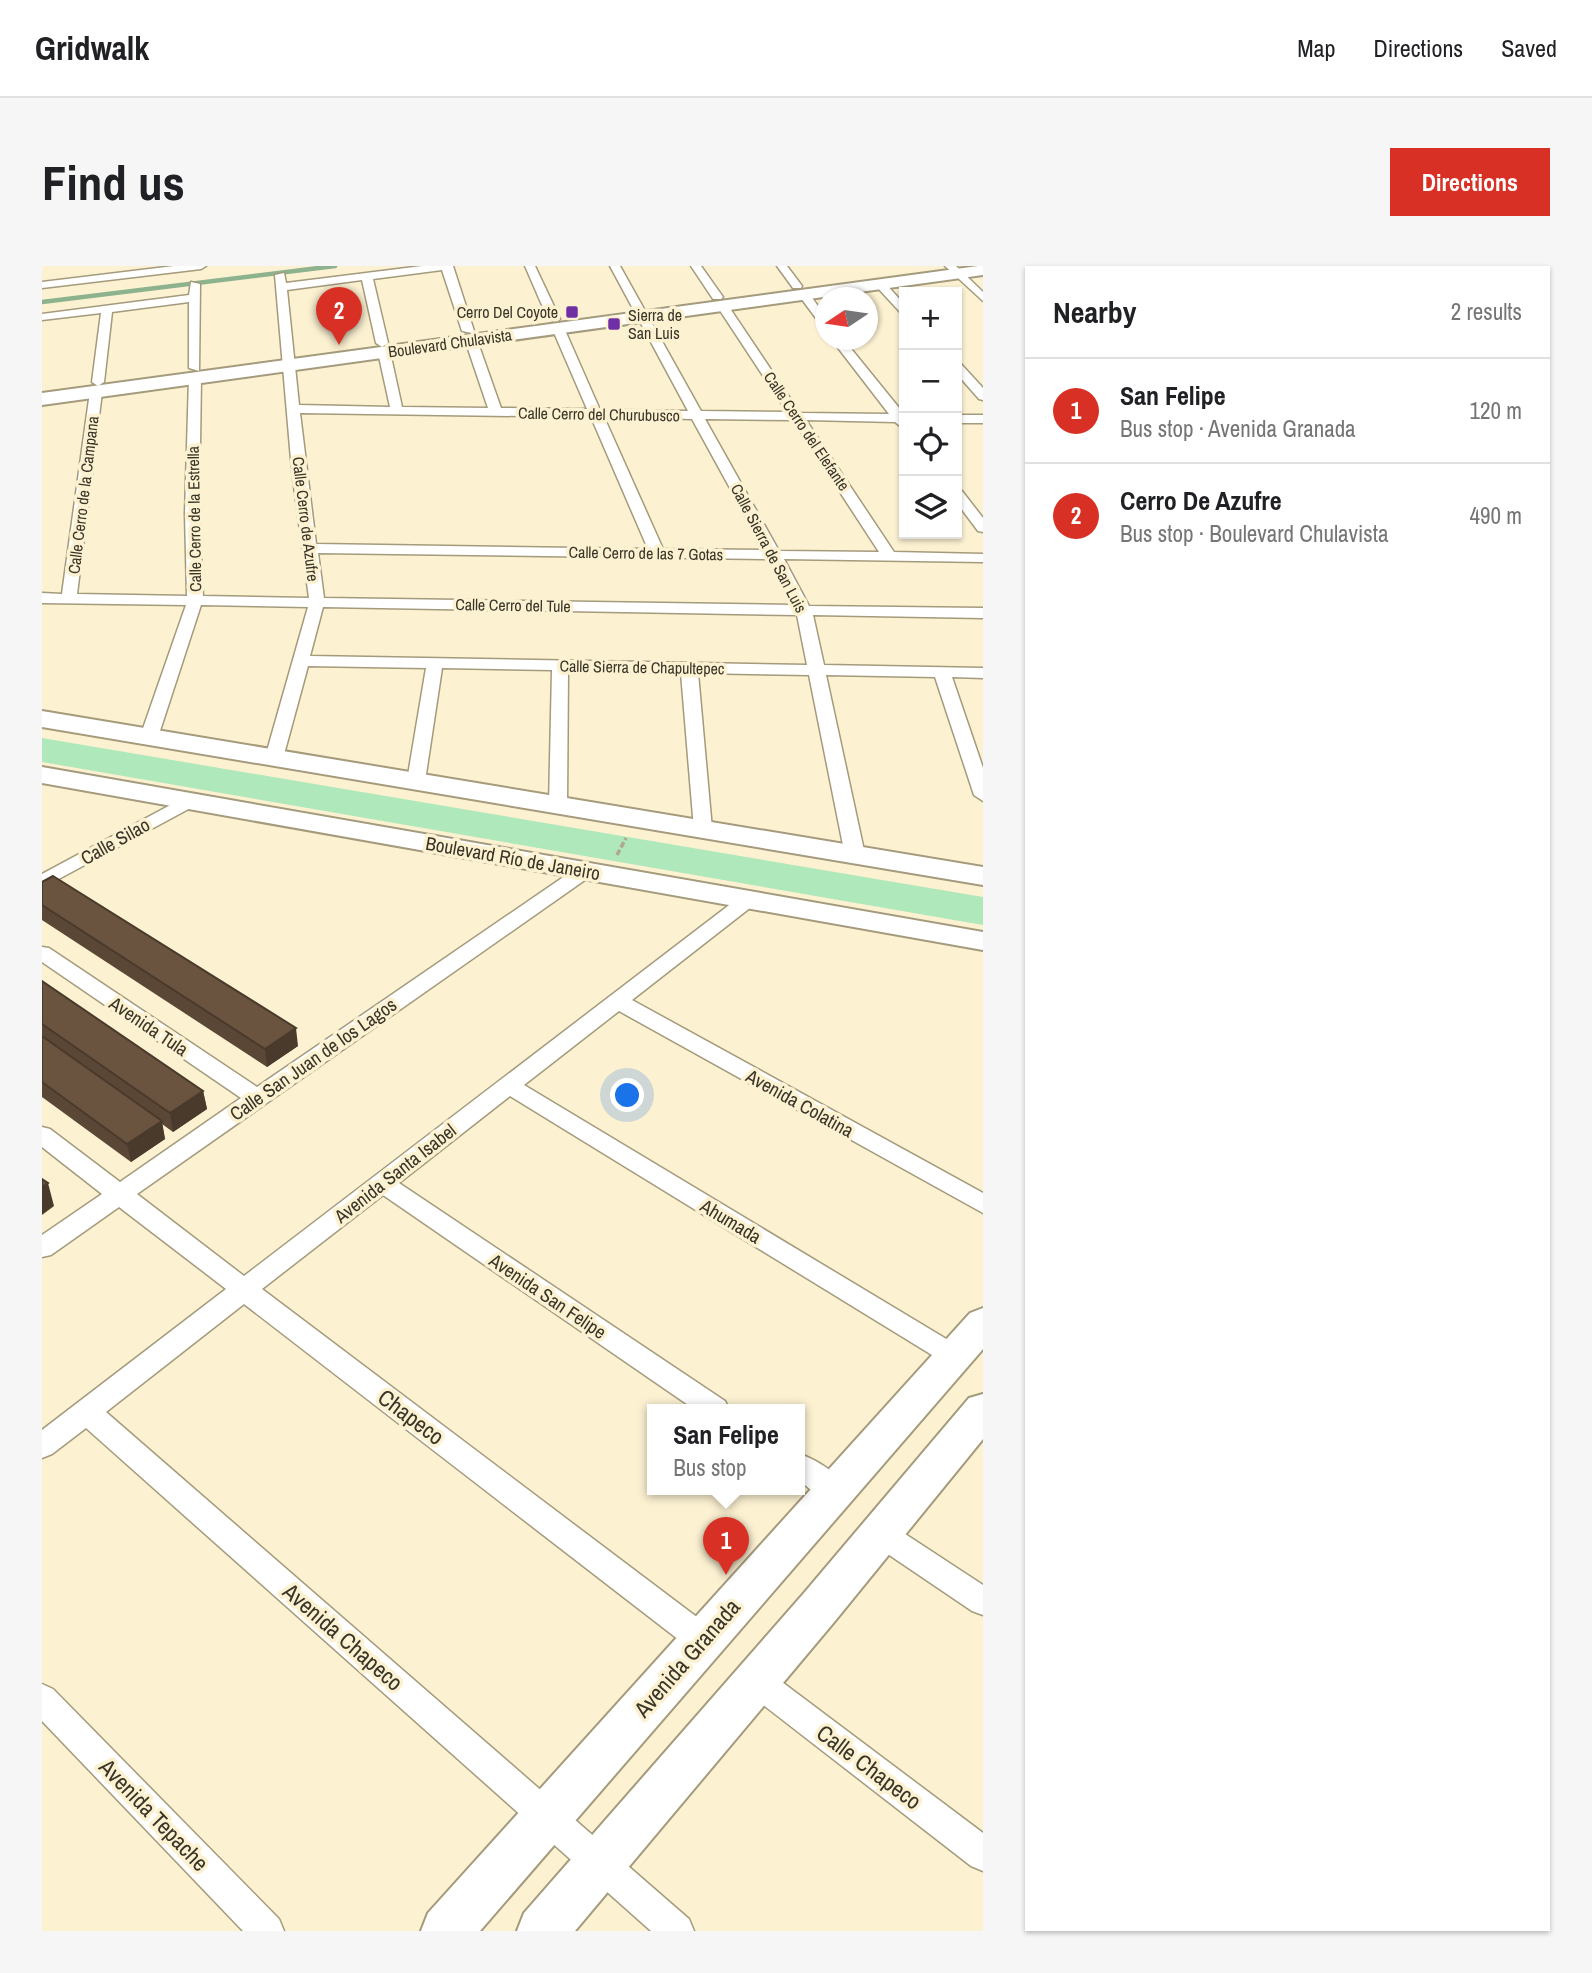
<!DOCTYPE html>
<meta charset="utf-8">
<style>
:root{--surface:#fff;--page:#f6f6f6;--text:#202124;--muted:#757577;--line:#e0e0e0;--accent:#d93025}
body{margin:0;font-family:"Archivo Narrow",sans-serif;background:var(--page);color:var(--text)}
.controls{position:absolute;right:21px;top:21px;display:grid;overflow:hidden;border-radius:0px;box-shadow:0 2px 5px #0004}
.controls button{width:63px;height:63px;display:grid;place-items:center;padding:0;border:0;border-bottom:2px solid var(--line);background:var(--surface);color:var(--text);font:35px sans-serif}
.compass{position:absolute;left:773px;top:21px;width:63px;height:63px;border-radius:50%;background:var(--surface);box-shadow:0 2px 5px #0004;rotate:257deg}
.you{position:absolute;left:586px;top:830px;width:24px;height:24px;margin:-18px;border:5px solid #fff;border-radius:50%;background:#1a73e8;box-shadow:0 0 0 10px #1a73e833}
.badge{display:grid;place-items:center;width:46px;height:46px;border-radius:50%;background:var(--accent);color:#fff;font-size:23px;font-weight:700}
.pin{position:absolute;translate:-50% -58px;filter:drop-shadow(0 2px 4px #0008)}
.pin::after{content:'';position:absolute;top:37px;width:24px;height:21px;background:inherit;clip-path:polygon(0 0,100% 0,50% 100%)}
.popup{position:absolute;left:605px;top:1138px;width:158px;height:91px;box-sizing:border-box;display:grid;place-content:center;border-radius:0px;background:var(--surface);filter:drop-shadow(0 2px 5px #0005);font-size:23px;white-space:nowrap;color:var(--muted)}
.popup b{font-size:26px;color:var(--text)}
.popup::after{content:'';position:absolute;left:50%;top:100%;margin-left:-14px;border:14px solid transparent;border-top-color:var(--surface)}
.list{margin:0;padding:0;list-style:none}
h2{display:flex;justify-content:space-between;align-items:center;height:91px;margin:0;padding:0 28px;font-size:30px}
h2 small{font-size:23px;font-weight:400;color:var(--muted)}
.list li{display:grid;grid-template-columns:46px 1fr auto;gap:21px;align-items:center;box-sizing:border-box;height:105px;padding:0 28px;border-top:2px solid var(--line)}
.list b{display:block;font-size:26px;white-space:nowrap}
.list p{margin:0;font-size:23px;white-space:nowrap;color:var(--muted)}
.list em{font-size:23px;font-style:normal;color:var(--muted)}
.icon{flex:none;width:38px;height:38px;fill:none;stroke:currentColor;stroke-width:2;stroke-linecap:round;stroke-linejoin:round}
.map{position:relative;flex:none;width:941px;height:1665px;overflow:hidden;border-radius:0px}
header{display:flex;align-items:center;gap:42px;box-sizing:border-box;height:98px;padding:0 35px;background:var(--surface);border-bottom:2px solid var(--line)}
header strong{font-size:33px}
nav{display:flex;gap:38px;margin-inline-start:auto;font-size:24px}
.intro{display:flex;align-items:center;justify-content:space-between;box-sizing:border-box;height:168px;padding:0 42px}
h1{margin:0;font-size:49px}
.button{padding:18px 32px;border-radius:0px;background:var(--accent);color:#fff;font-size:24px;font-weight:700}
main{display:flex;gap:42px;padding:0 42px}
aside{flex:1;background:var(--surface);border-radius:0px;box-shadow:0 2px 5px #0004}
.map>svg:first-child{display:block}
.lines{fill:none;stroke-linecap:round;stroke-linejoin:round}
.stream{stroke:#8cb28e;stroke-width:4.5}
.river{fill:#afe8ba;fill-rule:evenodd}
.street-casing{stroke:#a49a7c;stroke-width:3}
.secondary-casing{stroke:#a49a7c;stroke-width:4}
.path{stroke:#afa78e;stroke-width:3.5;stroke-dasharray:6 2.5;stroke-linecap:butt}
.street{fill:#fff;fill-rule:evenodd}
.secondary{fill:#fff;fill-rule:evenodd}
.wall{fill:#5b4736}
.shaded-wall{fill:#4a3a2c}
.building{fill:#6a533f;stroke:#4a3a2c;stroke-width:2}
.poi-dot{fill:#7030a5;stroke:#fcf1d1;stroke-width:2.5}
.labels{text-anchor:middle;stroke-width:7;stroke-linejoin:round;paint-order:stroke}
.far-poi-label{font-size:16px;fill:#393528;stroke:#fcf1d1;text-anchor:end}
.far-street-label{font-size:16px;fill:#393528;stroke:#fcf1d1}
.street-label{font-size:19px;fill:#393528;stroke:#fcf1d1}
.near-street-label{font-size:23px;fill:#393528;stroke:#fcf1d1}
</style>
<header>
<strong>Gridwalk</strong>
<nav><a>Map</a><a>Directions</a><a>Saved</a></nav>
</header>
<div class="intro"><h1>Find us</h1><a class="button">Directions</a></div>
<main>
<div class="map">
<svg width="941" height="1665" viewBox="0 0 941 1665">
<rect width="100%" height="100%" fill="#fcf1d1"/>
<g class="lines">
<!-- stream -->
<path class="stream" d="M0,36l293,-36"/>
<!-- river -->
<path class="river" d="M0,472l941,159v28l-941,-163z"/>
<!-- street casing -->
<g class="street-casing">
<g id="street">
<path d="M132,0h32l-5,3 -159,19v-6z"/>
<path d="M380,0h31l21,65 -2,2 -10,-2 -20,-61 -69,9 15,64 -6,4 -6,-4 -14,-63 -75,10 12,115 91,2 -12,-55 6,-4 6,4 12,55 86,1 -23,-68 6,-4 6,4 24,68 86,1 -35,-81 6,-3 6,3 36,82 88,1 -78,-145h10l81,145 86,1 -70,-106 2,-2h8l73,109 89,1 -57,-74h12l60,74v15l-9,-7 -89,-2 88,132 89,2v8l-199,-3 25,47 174,2v10l-170,-3 11,50 159,3v10l-31,-1 31,91v33l-9,-6 -39,-118 -109,-2 39,180 -10,6 -10,-6 -36,-180 -111,-2 14,156 -9,6 -9,-6 -13,-156 -113,-2 -1,134 -9,6 -9,-6 3,-135 -110,-2 -17,113 -9,5 -9,-5 19,-113 -118,-2 -25,92 -9,5 -6,-1 -3,-4 43,-151 -107,-2 -43,132 -9,5 -6,-1 -3,-4 46,-132 -144,-2v-10l20,1 28,-202 6,-4 6,4 -25,202 110,2 -2,-82 4,-136 6,-4 6,4 -2,136 4,82 106,2 -17,-127 -17,-196 9,-2 2,10zM258,147l291,4 57,132 -332,-5zM562,151l88,2 72,131 -101,-1zM663,153l88,1 86,132 -100,-1zM276,287l451,6 25,46 -470,-7zM281,341l474,8 10,50 -497,-9z"/>
<path d="M483,0h10l25,53 -2,2 -10,-2z"/>
<path d="M649,0h10l22,31 -2,2h-8z"/>
<path d="M735,0h10l15,20 -1,2h-8z"/>
<path d="M903,0h11l27,26v9z"/>
<path d="M149,16l9,2 -1,87 -10,-3v-66l-77,10 -8,70 -6,4 -6,-4 9,-69 -59,7v-6l147,-19z"/>
<path d="M834,16h8l20,22v9l-4,-1 -24,-26z"/>
<path d="M762,25l4,1 17,24v10l-4,-1 -23,-31z"/>
<path d="M915,97l4,1 22,24v12l-4,-1 -22,-25z"/>
<rect x="915" y="149" width="26" height="8"/>
<path d="M915,224l5,1 21,27v14l-5,-1 -21,-28z"/>
<path d="M147,529l9,6 -2,4 -154,83v-14z"/>
<path d="M543,599l10,6 -3,4 -455,319 107,82 497,-380h14l3,4 -3,4 -123,96 351,193v20l-364,-202 -95,74 439,264 4,7 -4,7 -9,4 -9,-4 -435,-267 -111,87 326,218 4,8h-35l-311,-214 -121,94 452,341 4,10 -4,10 -11,4 -11,-4 -448,-346 -138,108 583,507 5,12h-43l-565,-503 -34,26 -10,4v-28l184,-141 -107,-82 -68,48 -9,2v-22l60,-41 -60,-47v-20l8,2 70,53 121,-84 -199,-136v-15l7,1 208,139 321,-220z"/>
<path d="M758,1188c17,6 41,21 49,37l-4,9c-18,6 -31,-8 -45,-19z"/>
<path d="M841,1256l10,4 90,59v30l-11,-4 -99,-67 -5,-9 5,-9z"/>
<path d="M713,1399l11,5 217,163v38l-12,-5 -227,-176 -5,-10 5,-10z"/>
<path d="M0,1418l11,5 226,230 5,12h-41l-201,-210z"/>
</g>
</g>
<!-- secondary casing -->
<g class="secondary-casing">
<g id="secondary">
<path d="M936,0h5v9l-941,130v-12z"/>
<path d="M0,445l941,156v18l-941,-158z"/>
<path d="M0,501l941,165v18l-941,-167z"/>
<path d="M941,1042v41l-503,582h-59l7,-18 542,-600z"/>
<path d="M941,1128v45l-148,182 -260,310h-58l7,-18 280,-320 165,-195z"/>
</g>
</g>
<!-- path -->
<path class="path" d="M575,589l9,-17"/>
<!-- street -->
<use href="#street" class="street"/>
<!-- secondary -->
<use href="#secondary" class="secondary"/>
</g>
<!-- wall -->
<g class="wall">
<path d="M0,616l256,164 -31,21 -225,-147z"/>
<path d="M0,715l161,110 4,18 -34,23 -11,-8 3,15 -34,23 -89,-65z"/>
</g>
<!-- shaded-wall -->
<g class="shaded-wall">
<path d="M254,762l2,18 -31,21 -2,-18z"/>
<path d="M161,825l4,18 -34,23 -3,-19z"/>
<path d="M120,855l3,18 -34,23 -4,-18z"/>
<path d="M6,917l6,23 -12,9v-28z"/>
</g>
<!-- building -->
<g class="building">
<path d="M11,610l243,152 -31,21 -223,-144v-23z"/>
<path d="M0,715l161,110 -33,22 -128,-89z"/>
<path d="M0,770l120,85 -35,23 -85,-62z"/>
<path d="M0,913l6,4 -6,4z"/>
</g>
<!-- markers -->
<g class="poi-dot">
<rect x="523" y="39" width="14" height="14" rx="3.5"/>
<rect x="565" y="51" width="14" height="14" rx="3.5"/>
</g>
<g class="labels">
<!-- far-poi labels -->
<g class="far-poi-label">
<text x="516" y="52">Cerro Del Coyote</text>
<text x="586" y="55" text-anchor="start">Sierra de<tspan x="586" dy="18">San Luis</tspan></text>
</g>
<!-- far-street labels -->
<g class="far-street-label">
<text transform="translate(408 77) rotate(-8)" y="6">Boulevard Chulavista</text>
<text transform="translate(557 148) rotate(1)" y="6">Calle Cerro del Churubusco</text>
<text transform="translate(765 165) rotate(56)" y="6">Calle Cerro del Elefante</text>
<text transform="translate(41 229) rotate(-83)" y="6">Calle Cerro de la Campana</text>
<text transform="translate(152 253) rotate(-91)" y="6">Calle Cerro de la Estrella</text>
<text transform="translate(264 253) rotate(83)" y="6">Calle Cerro de Azufre</text>
<text transform="translate(727 282) rotate(62)" y="6">Calle Sierra de San Luis</text>
<text transform="translate(604 287) rotate(1)" y="6">Calle Cerro de las 7 Gotas</text>
<text transform="translate(471 339) rotate(1)" y="6">Calle Cerro del Tule</text>
<text transform="translate(600 401) rotate(1)" y="6">Calle Sierra de Chapultepec</text>
</g>
<!-- street labels -->
<g class="street-label">
<text transform="translate(73 575) rotate(-29)" y="7">Calle Silao</text>
<text transform="translate(471 592) rotate(10)" y="7">Boulevard Río de Janeiro</text>
<text transform="translate(107 760) rotate(34)" y="7">Avenida Tula</text>
<text transform="translate(271 793) rotate(-35)" y="7">Calle San Juan de los Lagos</text>
<text transform="translate(758 837) rotate(29)" y="7">Avenida Colatina</text>
<text transform="translate(353 907) rotate(-38)" y="7">Avenida Santa Isabel</text>
<text transform="translate(689 955) rotate(31)" y="7">Ahumada</text>
<text transform="translate(506 1030) rotate(34)" y="7">Avenida San Felipe</text>
</g>
<!-- near-street labels -->
<g class="near-street-label">
<text transform="translate(369 1151) rotate(37)" y="8">Chapeco</text>
<text transform="translate(301 1371) rotate(41)" y="8">Avenida Chapeco</text>
<text transform="translate(645 1392) rotate(-49)" y="8">Avenida Granada</text>
<text transform="translate(827 1501) rotate(37)" y="8">Calle Chapeco</text>
<text transform="translate(112 1549) rotate(46)" y="8">Avenida Tepache</text>
</g>
</g>
</svg>
<div class="controls">
<button>+</button>
<button>−</button>
<button><svg class="icon" aria-label="locate" viewBox="0 0 24 24"><circle cx="12" cy="12" r="6"/><path d="M12 2v4M12 18v4M2 12h4M18 12h4"/></svg></button>
<button><svg class="icon" aria-label="layers" viewBox="0 0 24 24"><path d="M12 4l9 5-9 5-9-5zM3 14l9 5 9-5"/></svg></button>
</div>
<svg class="compass" viewBox="-18 -18 36 36"><path d="M0-13l5 13h-10z" fill="#e53935"/><path d="M0 13l5-13h-10z" fill="#757577"/></svg>
<div class="you"></div>
<div class="pin badge" style="left:684px;top:1309px">1</div>
<div class="popup"><b>San Felipe</b>Bus stop</div>
<div class="pin badge" style="left:297px;top:79px">2</div>
</div>
<aside>
<h2>Nearby<small>2 results</small></h2>
<ul class="list">
<li><span class="badge">1</span><div><b>San Felipe</b><p>Bus stop · Avenida Granada</p></div><em>120 m</em></li>
<li><span class="badge">2</span><div><b>Cerro De Azufre</b><p>Bus stop · Boulevard Chulavista</p></div><em>490 m</em></li>
</ul>
</aside>
</main>
